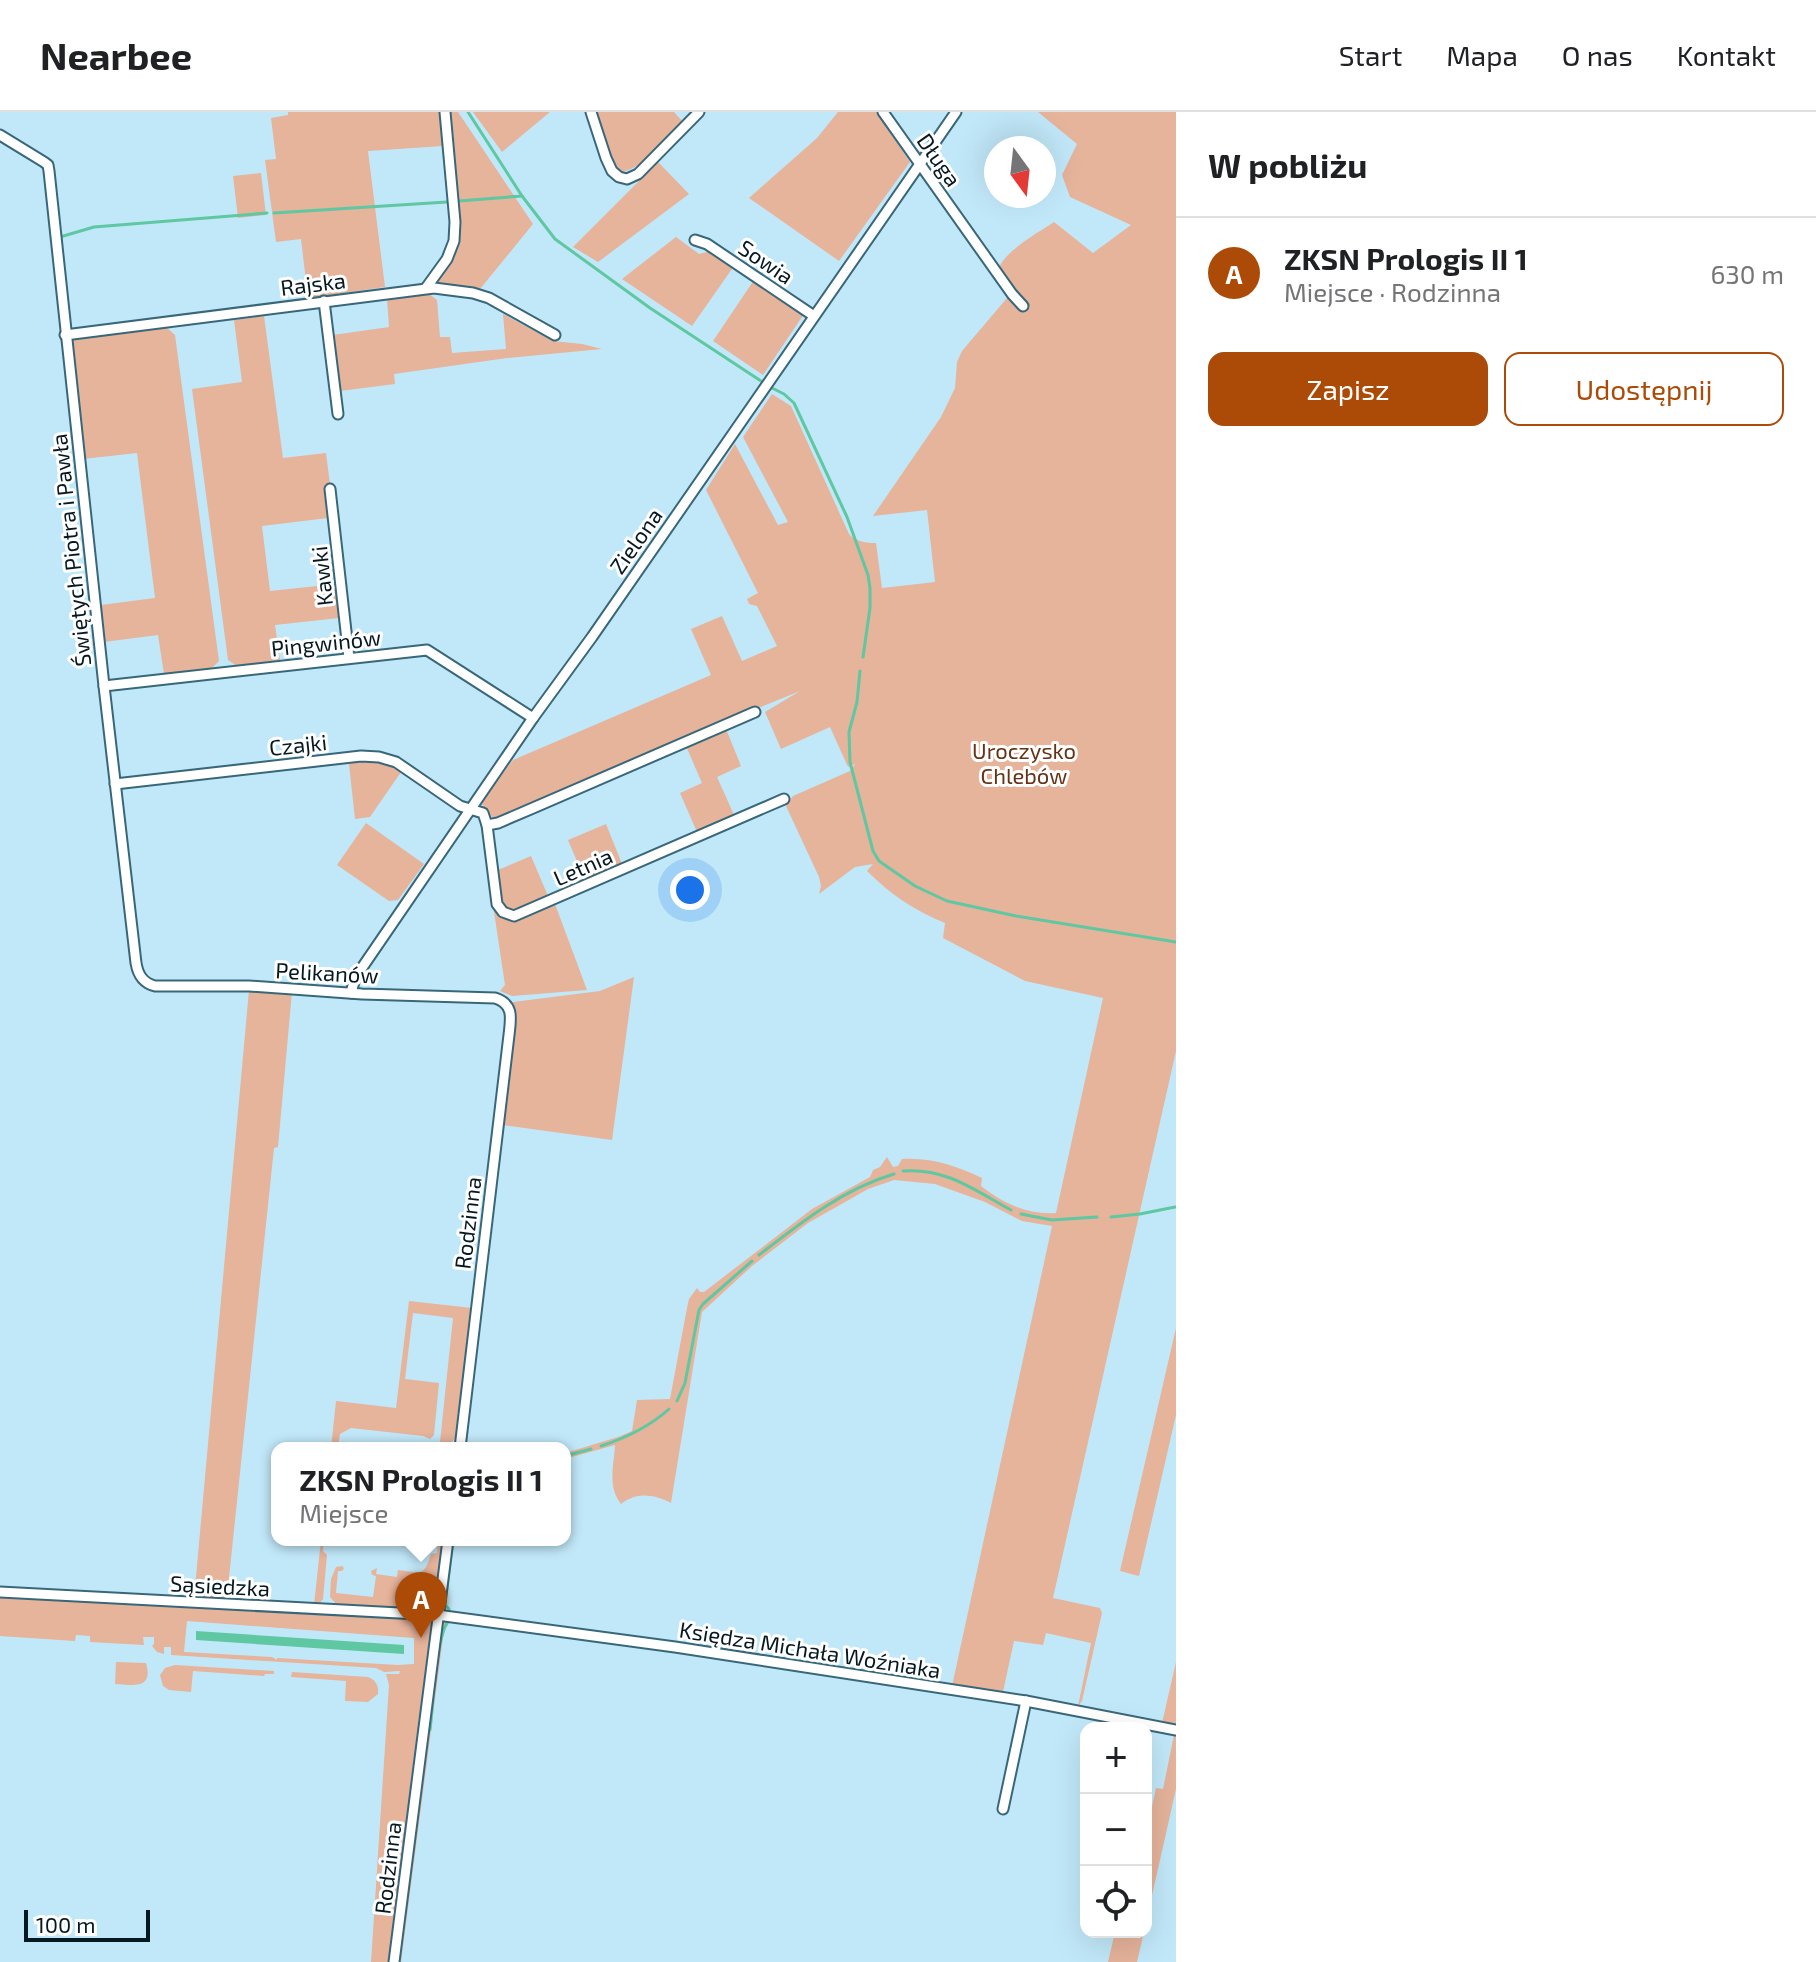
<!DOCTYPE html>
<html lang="pl">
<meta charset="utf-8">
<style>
:root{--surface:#fff;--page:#f6f6f6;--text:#202124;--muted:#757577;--line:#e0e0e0;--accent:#ac4b08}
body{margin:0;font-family:"Exo 2",sans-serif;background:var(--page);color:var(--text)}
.controls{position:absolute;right:24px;bottom:24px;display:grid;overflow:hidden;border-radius:16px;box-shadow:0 8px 32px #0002}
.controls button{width:72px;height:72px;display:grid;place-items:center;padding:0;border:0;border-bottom:2px solid var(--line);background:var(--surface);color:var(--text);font:40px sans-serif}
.compass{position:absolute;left:984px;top:24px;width:72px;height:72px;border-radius:50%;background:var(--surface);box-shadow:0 8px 32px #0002;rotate:165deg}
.scale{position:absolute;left:24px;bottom:20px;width:126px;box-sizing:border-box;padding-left:8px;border:4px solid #061921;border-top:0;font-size:22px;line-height:28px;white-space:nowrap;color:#061921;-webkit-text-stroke:6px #fff;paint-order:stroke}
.you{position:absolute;left:690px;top:778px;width:28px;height:28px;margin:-20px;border:6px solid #fff;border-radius:50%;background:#1a73e8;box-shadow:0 0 0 12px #1a73e833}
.badge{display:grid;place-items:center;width:52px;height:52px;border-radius:50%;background:var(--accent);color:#fff;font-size:26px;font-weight:700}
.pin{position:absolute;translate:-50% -66px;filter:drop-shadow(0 2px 4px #0008)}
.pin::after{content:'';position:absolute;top:42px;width:28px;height:24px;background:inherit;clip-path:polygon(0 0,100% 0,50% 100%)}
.popup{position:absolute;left:271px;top:1330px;width:300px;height:104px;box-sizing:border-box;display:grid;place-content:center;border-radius:16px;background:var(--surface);filter:drop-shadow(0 2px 6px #0005);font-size:26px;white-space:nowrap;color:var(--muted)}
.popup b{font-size:30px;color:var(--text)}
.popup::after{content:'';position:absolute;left:50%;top:100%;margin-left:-16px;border:16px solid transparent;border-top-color:var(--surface)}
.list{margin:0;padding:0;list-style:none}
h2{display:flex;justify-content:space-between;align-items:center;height:104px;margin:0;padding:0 32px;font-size:34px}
h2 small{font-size:26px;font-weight:400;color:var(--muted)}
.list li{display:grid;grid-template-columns:52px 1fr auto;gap:24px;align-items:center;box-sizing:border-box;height:112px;padding:0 32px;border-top:2px solid var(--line)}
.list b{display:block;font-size:30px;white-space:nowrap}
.list p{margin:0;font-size:26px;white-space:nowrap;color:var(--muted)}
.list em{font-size:26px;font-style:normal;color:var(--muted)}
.actions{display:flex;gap:16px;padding:24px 32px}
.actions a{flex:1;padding:18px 0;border:2px solid var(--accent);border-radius:16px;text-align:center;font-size:28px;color:var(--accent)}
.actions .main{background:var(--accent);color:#fff}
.icon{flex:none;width:44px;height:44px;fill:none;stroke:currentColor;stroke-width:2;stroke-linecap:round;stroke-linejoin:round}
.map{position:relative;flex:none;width:1176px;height:1850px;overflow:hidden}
header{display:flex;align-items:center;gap:48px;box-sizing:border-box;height:112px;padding:0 40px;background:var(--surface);border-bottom:2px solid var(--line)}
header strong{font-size:38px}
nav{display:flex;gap:44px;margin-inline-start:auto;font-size:28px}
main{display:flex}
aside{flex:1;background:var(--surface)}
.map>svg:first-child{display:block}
.green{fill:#e6b39b;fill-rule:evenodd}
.water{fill:#5fc7a1}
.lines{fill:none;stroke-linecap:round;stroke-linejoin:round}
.stream{stroke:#5fc7a1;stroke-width:3}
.minor-casing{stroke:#39677a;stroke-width:13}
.minor{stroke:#fff;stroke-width:9}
.labels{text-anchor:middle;stroke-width:6;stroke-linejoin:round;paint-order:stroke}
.street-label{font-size:22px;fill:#061921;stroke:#fff}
.park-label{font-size:22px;fill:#673316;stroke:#fff}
</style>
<header>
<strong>Nearbee</strong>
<nav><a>Start</a><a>Mapa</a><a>O nas</a><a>Kontakt</a></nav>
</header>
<main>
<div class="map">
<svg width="1176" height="1850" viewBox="0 0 1176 1850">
<rect width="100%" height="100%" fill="#c1e8f9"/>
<!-- green -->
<g class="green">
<path d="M288,0h154l1,34 -75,5 17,136 -77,11 -7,-59 -25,3 -11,-82 11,-1 -5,-41 17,-3z"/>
<path d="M449,0h9l75,112 -53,65 -44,-7 21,-34 3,-10 -9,-119z"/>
<path d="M473,0h77l-48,40z"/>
<path d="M595,0h79l9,10c-16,16 -39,46 -61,50l-9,-7z"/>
<path d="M838,0h38l34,50 -71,99 -90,-63 68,-60z"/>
<path d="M1038,0h138v939l-123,547 47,10 2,5 -20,88 -4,5 13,-63 -45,-10 -3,12 -29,-4 -11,51 -51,-6 100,-460 -30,-5 -37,-19 -50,-18 -41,-4 -26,9 -60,34 -56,43 -50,46 -31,191c-18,-9 -34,-11 -50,1 -14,-18 -7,-38 -6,-59l-50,14v-6l53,-16 14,-6 5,-31 33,-1 17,-91 2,-9 8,-11 3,4h4l108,-83 58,-32 3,-7 7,-3 7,-10 6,10 5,-1 4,-7c29,-2 55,7 80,19l-1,8c22,17 46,29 75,27l47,-215 -78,-17 -82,-43 2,-15c-30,-12 -55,-29 -78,-52l6,-7 -18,3 -36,27 2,-8 -2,-9 -33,-71 7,-10 57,-25 5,-7 -7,3 -18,-40 -49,22 -16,-37 35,-21 -160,65 -133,59 -10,3 -5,-1 -10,-13v-4l31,-40 198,-85 -20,-46 31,-13 20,45 35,-15 -20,-40 -8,-2 -2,-5 11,-6 -52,-103 29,-46 43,81 10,-3 -45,-85 29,-43 19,12 58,128c7,8 17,9 27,9l6,45 53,-6 -8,-72 -54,6 68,-99 14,-29 2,-26 5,-11 45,-53 18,4 -26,-34c6,-17 40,-36 55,-46l39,31 38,-28 -61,-28 -8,-22 15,-31z"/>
<path d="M658,50l31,32 -91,68 -25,-15z"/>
<path d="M261,61l5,42 -28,3 -5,-42z"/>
<path d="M676,125l23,17 12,-3 23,15 -42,60 -70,-47z"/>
<path d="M754,168l50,34 -41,61 -50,-34z"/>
<path d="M428,181l9,7 3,37h10l2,16 54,-4 -3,-35 50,27 29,3 20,5 -95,9 -113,16 1,10 -55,7 -7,-56 56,-8 -2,-28z"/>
<path d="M264,204l19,142 43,-5 4,31h-5l3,34 -66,8 8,65 66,-7 3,34 -64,7 5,35 -43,6 -9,-6 -36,-271 50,-7 -8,-62z"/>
<path d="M166,215l9,8 44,326 -7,7 -48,6 -6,-39 -54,7 -3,-37 54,-7 -18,-145 -54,6 -13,-112 4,-7 9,-2z"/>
<path d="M726,617l15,37 -24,11 17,38 -37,17 -17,-39 22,-10 -16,-37z"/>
<path d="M373,647l13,3 15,10 -31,45 -15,2 -6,-55z"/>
<path d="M366,711l58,41 -26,36 -9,1 -52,-36z"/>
<path d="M606,712l16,40 -37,16 -17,-40z"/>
<path d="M531,744l17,40 -31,14h-8c-10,-10 -9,-26 -11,-40z"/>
<path d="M555,792l32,86 -75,6 -12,-5 5,-6 -12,-80c18,25 38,9 62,-1z"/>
<path d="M634,865l-22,163 -110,-15 12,-107 -1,-16 87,-11z"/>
<path d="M249,878l43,2 -14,155 -4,1 -47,449 -4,3 -29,-1z"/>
<path d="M409,1189l63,7 -15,127 -5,7h-12l13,-124 -40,-5 -8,66 34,4 -5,52 -4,4 -7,-3 -72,-8 -11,6 -2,14h-7l5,-47 60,7z"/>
<path d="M1176,1216v87l-37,161 -19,-5z"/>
<path d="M321,1428h3l-1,11 4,4 -4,44 -4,5 -5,1z"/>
<path d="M438,1428h6l-9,64 -4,5 -93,-3 -8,-9 1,-18 5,-12 6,-1 2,2 -2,3h-4l-2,22 37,4 3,-21 -4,-1 -1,-4 6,-3 -1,6 21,3 1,-7c23,3 26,7 33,-16l6,-1z"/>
<path d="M0,1485l426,22 5,2 1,5 -41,336h-20l18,-277 -3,-11h13l1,-3 -16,1 -8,-4 -205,-13v-8h-7v7l-7,-2 -5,-6 2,-2v-7h-11l1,8 -54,-3v-6l-14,-1 -1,6 -75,-5zM187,1509l227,17v26l-16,1 -121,-7v2l-5,-3 -88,-5z"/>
<path d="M445,1509l5,1 -6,8 -43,332h-4l42,-330 3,-8z"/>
<path d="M116,1550l30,1c8,27 -14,22 -31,21z"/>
<path d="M1176,1550v64l-14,-3z"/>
<path d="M175,1553l99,6v3h-9l-1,2 -71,-5 -2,21 -22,-2 -6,-4 -3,-11 5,-7z"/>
<path d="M292,1560l76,5c8,3 11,9 10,17l-10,8 -23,-1 1,-20 -55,-4z"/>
<path d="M1174,1623l2,1v53l-30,133v-88l10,-46 7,1z"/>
<path d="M1115,1820h29l-7,30h-29z"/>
</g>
<!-- water -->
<path class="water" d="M196,1519l208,14v9l-208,-14z"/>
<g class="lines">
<!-- stream -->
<g class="stream">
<path d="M468,0l54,84 33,43 95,69 111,73"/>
<path d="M459,89l63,-5"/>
<path d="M274,101l173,-11"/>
<path d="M60,125l34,-10 173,-14"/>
<path d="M772,276l12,6 10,9 53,114 21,58 2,13v20l-7,49"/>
<path d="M860,559l-3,31 -8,30 1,30 23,89 6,10 36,25 32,15 69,15 160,26"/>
<path d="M903,1059c44,-3 71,19 108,39"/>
<path d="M1021,1102l31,6 45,-3"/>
<path d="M1111,1105l29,-3 35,-7"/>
<path d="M759,1143c41,-32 84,-66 135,-81"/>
<path d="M677,1289l8,-18 14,-73 4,-6 49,-43"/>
<path d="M601,1334c25,-8 48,-19 68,-37"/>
<path d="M565,1344l26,-7"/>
<path d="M449,1497l-4,-4 1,-9 7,-56"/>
<path d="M430,1618c3,-24 6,-89 17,-107"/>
</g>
<!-- minor casing -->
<g class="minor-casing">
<g id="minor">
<path d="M591,0l15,46 6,13 7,6 8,2 11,-5 61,-62"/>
<path d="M883,0l129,182 11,12"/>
<path d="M0,23l44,27 4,3 1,6 55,515 32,277c2,12 7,20 19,23h94l113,8 133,4c19,6 16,20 14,37l-49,413"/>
<path d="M695,128l12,4 107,72"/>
<path d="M426,176l21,-29 7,-18 1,-19 -10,-110"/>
<path d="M324,189l14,113"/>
<path d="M65,223l369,-47 39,5 16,5 66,37"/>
<path d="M330,377l19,169"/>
<path d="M104,574l323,-36 106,68"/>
<path d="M115,672l246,-28 18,1 17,5 64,44 23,7 4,12 10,79 6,8 11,4 270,-117"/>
<path d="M487,713l11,-2 35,-15 222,-96"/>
<path d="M351,881l4,-15 178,-260 59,-81 364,-525"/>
<path d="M0,1480l437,23 238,32 351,54 150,29"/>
<path d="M1003,1697l23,-108"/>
<path d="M394,1850l54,-422"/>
</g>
</g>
<!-- minor -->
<use href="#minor" class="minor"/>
</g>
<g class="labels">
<!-- street labels -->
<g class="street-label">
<text transform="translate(939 48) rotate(55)" y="8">Długa</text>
<text transform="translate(766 150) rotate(34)" y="8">Sowia</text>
<text transform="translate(313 172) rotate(-7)" y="8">Rajska</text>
<text transform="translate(636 429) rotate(-55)" y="8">Zielona</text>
<text transform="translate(71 438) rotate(-96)" y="8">Świętych Piotra i Pawła</text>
<text transform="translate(322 464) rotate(-96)" y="8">Kawki</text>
<text transform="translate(326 531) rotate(-6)" y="8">Pingwinów</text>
<text transform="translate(298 633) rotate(-6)" y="8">Czajki</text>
<text transform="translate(583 755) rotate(-24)" y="8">Letnia</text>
<text transform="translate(327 861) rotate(3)" y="8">Pelikanów</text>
<text transform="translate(468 1111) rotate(-83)" y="8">Rodzinna</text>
<text transform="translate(220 1474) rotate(3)" y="8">Sąsiedzka</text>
<text transform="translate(810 1538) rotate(9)" y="8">Księdza Michała Woźniaka</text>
<text transform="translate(388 1756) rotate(-83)" y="8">Rodzinna</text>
</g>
<!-- park labels -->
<g class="park-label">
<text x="1024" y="647">Uroczysko<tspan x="1024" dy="25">Chlebów</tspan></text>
</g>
</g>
</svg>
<div class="controls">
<button>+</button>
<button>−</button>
<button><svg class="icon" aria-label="locate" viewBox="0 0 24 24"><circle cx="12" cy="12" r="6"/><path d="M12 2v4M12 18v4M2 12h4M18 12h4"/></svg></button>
</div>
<svg class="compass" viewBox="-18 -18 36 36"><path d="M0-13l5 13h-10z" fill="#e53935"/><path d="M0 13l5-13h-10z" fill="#757577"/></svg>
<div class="scale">100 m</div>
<div class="you"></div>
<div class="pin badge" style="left:421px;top:1526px">A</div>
<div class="popup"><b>ZKSN Prologis II 1</b>Miejsce</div>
</div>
<aside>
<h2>W pobliżu<small></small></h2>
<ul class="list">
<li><span class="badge">A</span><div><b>ZKSN Prologis II 1</b><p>Miejsce · Rodzinna</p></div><em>630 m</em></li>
</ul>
<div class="actions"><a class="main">Zapisz</a><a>Udostępnij</a></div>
</aside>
</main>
